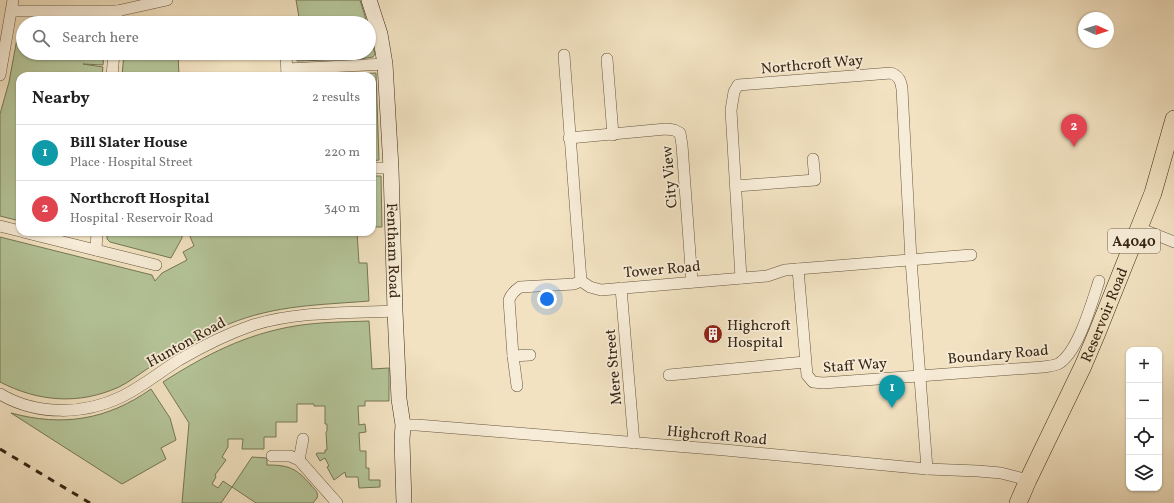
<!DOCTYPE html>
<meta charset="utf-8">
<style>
:root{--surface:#fff;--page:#f6f6f6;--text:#222;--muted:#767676;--line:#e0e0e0;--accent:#8f2418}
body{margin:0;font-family:Vollkorn,serif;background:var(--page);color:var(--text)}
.controls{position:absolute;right:12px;bottom:12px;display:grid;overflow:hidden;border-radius:8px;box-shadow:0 1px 3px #0004}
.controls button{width:36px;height:36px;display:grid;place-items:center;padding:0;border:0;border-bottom:1px solid var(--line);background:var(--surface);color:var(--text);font:20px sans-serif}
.compass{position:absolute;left:1078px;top:12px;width:36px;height:36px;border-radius:50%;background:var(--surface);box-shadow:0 1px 3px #0004;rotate:93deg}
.you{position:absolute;left:547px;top:299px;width:14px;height:14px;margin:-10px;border:3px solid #fff;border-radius:50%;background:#1a73e8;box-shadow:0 0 0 6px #1a73e833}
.badge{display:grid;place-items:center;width:26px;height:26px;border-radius:50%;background:var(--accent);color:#fff;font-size:13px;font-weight:700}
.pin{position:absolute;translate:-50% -33px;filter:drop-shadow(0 1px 2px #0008)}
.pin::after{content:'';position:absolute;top:21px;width:14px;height:12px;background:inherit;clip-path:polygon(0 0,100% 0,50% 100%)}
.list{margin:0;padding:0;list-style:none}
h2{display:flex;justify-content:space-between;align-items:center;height:52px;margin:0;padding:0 16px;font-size:17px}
h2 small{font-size:13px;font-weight:400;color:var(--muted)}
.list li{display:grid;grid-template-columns:26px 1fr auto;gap:12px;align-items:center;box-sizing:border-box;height:56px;padding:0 16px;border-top:1px solid var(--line)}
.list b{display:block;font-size:15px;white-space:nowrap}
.list p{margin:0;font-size:13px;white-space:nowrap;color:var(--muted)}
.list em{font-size:13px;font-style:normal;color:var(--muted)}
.icon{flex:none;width:22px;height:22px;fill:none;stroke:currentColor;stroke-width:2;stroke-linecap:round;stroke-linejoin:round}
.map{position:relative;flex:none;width:1174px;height:503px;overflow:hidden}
.search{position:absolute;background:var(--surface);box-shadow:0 1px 3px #0004;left:16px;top:16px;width:360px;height:44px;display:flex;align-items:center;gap:10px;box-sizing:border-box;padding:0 14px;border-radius:22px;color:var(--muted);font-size:15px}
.panel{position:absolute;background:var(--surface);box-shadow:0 1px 3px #0004;left:16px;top:72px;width:360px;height:164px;border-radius:12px}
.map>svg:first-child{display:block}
.green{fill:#b4c498;stroke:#767656}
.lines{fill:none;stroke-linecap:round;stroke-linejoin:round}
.street-casing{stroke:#66563f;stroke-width:12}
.secondary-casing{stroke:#372714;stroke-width:16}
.primary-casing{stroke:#372714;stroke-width:18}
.street{stroke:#f7ecd7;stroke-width:11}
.secondary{stroke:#f7ecd7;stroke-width:15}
.primary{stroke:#f2e2c1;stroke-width:17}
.rail{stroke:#372714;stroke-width:3;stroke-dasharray:7 7;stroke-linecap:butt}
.labels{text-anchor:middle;stroke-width:3.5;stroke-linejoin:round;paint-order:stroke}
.shield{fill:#f7ecd7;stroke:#71624e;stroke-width:1}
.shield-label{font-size:14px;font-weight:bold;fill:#372714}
.street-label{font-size:15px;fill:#372714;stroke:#f7ecd7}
.poi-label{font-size:15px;fill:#372714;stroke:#f7ecd7;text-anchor:start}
</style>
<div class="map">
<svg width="1174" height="503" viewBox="0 0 1174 503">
<rect width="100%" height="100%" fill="#f2e2c1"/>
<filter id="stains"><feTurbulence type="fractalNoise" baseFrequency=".005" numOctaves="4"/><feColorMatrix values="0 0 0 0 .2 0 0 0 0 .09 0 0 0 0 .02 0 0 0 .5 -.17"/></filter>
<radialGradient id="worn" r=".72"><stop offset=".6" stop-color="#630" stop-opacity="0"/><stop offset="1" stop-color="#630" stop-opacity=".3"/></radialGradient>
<!-- green -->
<g class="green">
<path d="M296,0h64l7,23h-67z"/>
<path d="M23,24v29h81l-1,12 -20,-1 20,3 -1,9h-82v145l-20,-5v-102l9,-32 10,-54z"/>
<path d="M369,31l6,23 -2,3 -13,2 -63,2 -1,-8h73z"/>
<path d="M124,53h54l1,23h-57z"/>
<path d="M376,73l3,87 -7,1v-85h-63z"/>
<path d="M372,176h9l1,51h-10z"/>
<path d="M107,232h75v6l-11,20 -61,-16 -3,-3z"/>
<path d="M202,232h155l2,31h8l2,38c-49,4 -94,4 -140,23 -29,12 -56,28 -82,45 -9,6 -18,13 -28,18 -40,18 -80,15 -119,-5v-145l152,38 3,6 7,-8 25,-13 -4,-8 11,-6 -5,-12z"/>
<path d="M369,321l3,48 17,-1v33h-24v5h-7l1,19 6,-1 1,8 -7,1 1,18h6v17h3v12h11v7l-21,1 -1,-11h-12l-1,-5 -11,8 -7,-13 2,-1 -4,-8 -5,3 -4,-7 1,-1h8v-3h2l-1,-18 1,-1v-7h-2v-18h-11v-2h-17v18h-21v15h-12v12h-22l1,-10h-15v8l-6,10 4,3 -11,15 1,2 -4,7 6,4 5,-7 9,6 20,-30 15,1v7c22,0 29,3 44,20 3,4 8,7 6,13l-4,5h-57l-24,-16 -11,16h-39l7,-80 -26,-41c42,-27 83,-48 132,-56 24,-4 49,-4 74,-5z"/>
<path d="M151,389l19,29 6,22 -15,8 5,11 -44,25 -111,-71c52,14 96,7 140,-24z"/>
</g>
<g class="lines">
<!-- street casing -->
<g class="street-casing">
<g id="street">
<path d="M12,11h105l50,-11"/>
<path d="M116,23l1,-12"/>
<path d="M286,53l1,23"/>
<path d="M564,55l17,226 9,6 11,3 166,-14 18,-6 186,-15"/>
<path d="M607,59l6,76"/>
<path d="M287,69l98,-5"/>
<path d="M0,75l13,-75"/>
<path d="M112,76l2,-23"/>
<path d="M569,138l97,-9 8,1 6,3 2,12 10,137"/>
<path d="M372,168h19"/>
<path d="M736,186l79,-6 -2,-21"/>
<path d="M0,226l20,5"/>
<path d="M1139,228l35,14"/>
<path d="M23,232l133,33"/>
<path d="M96,250l1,-18"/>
<path d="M798,269l9,106 6,7 10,1 220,-16c5,-1 11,-1 15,-3 20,-11 34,-62 41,-83"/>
<path d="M741,278l-10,-168 3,-18 4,-7 153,-12c8,3 10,8 11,16l9,171 16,209"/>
<path d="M621,288l13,155"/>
<path d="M513,356l17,-1"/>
<path d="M669,375l136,-13"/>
<path d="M517,386l-4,-30 -4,-56c2,-6 5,-9 11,-13l54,-3 7,-3"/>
<path d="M0,394c37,22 85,21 123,2 20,-10 37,-24 56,-36 24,-14 48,-26 74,-35 45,-14 95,-12 142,-14"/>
<path d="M403,425h14l308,25 202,19 51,2 23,2 27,7"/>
<path d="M272,456h18l9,4 38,43"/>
<path d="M299,460l4,-21"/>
</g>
</g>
<!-- secondary casing -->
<g class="secondary-casing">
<g id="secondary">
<path id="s1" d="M369,0l11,34 5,30 6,104 4,143 4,88 4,26 -1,15 2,63"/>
</g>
</g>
<!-- primary casing -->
<g class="primary-casing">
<g id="primary">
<path id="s2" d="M1018,503l10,-23 55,-114 14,-33 56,-140 21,-74"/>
</g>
</g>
<!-- street -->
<use href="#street" class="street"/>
<!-- secondary -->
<use href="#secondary" class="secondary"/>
<!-- primary -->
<use href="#primary" class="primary"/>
<!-- rail -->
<path class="rail" d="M0,449l90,54"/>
</g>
<!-- icons -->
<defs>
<g id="building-disc" transform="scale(1)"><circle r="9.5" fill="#8f2418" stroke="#f7ecd7"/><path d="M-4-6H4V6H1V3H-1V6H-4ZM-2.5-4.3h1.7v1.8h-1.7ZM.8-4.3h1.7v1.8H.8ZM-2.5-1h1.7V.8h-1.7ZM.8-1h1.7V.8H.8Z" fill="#fff"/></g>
</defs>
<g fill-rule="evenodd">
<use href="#building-disc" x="713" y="334"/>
</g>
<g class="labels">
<!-- shield labels -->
<rect class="shield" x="1108" y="229" width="52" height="24" rx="3"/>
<g class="shield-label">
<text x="1134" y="246">A4040</text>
</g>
<!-- street labels -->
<g class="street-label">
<text transform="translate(812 64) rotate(-5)" y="5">Northcroft Way</text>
<text transform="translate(669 177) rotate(-95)" y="5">City View</text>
<text dy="5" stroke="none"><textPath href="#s1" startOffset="253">Fentham Road</textPath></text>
<text transform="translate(662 269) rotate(-5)" y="5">Tower Road</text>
<text dy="5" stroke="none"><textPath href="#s2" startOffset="207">Reservoir Road</textPath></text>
<text transform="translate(186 342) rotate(-29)" y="5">Hunton Road</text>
<text transform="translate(998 354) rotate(-5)" y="5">Boundary Road</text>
<text transform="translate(855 365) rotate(-4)" y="5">Staff Way</text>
<text transform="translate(613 367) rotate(-95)" y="5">Mere Street</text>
<text transform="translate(717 435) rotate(5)" y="5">Highcroft Road</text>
</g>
<!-- poi labels -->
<g class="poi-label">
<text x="727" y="330">Highcroft<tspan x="727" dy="17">Hospital</tspan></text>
</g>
</g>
<rect width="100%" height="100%" filter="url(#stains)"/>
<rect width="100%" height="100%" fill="url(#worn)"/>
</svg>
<div class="controls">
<button>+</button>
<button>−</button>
<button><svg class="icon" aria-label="locate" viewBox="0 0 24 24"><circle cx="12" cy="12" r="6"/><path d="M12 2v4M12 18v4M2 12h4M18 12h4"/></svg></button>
<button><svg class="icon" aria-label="layers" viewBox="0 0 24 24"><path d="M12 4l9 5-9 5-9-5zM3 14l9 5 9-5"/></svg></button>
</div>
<svg class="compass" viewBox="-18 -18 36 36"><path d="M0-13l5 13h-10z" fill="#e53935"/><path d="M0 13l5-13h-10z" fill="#767676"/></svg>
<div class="you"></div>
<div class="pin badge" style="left:892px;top:408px;background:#0f9aa8">1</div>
<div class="pin badge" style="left:1074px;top:147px;background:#e0444e">2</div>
<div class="search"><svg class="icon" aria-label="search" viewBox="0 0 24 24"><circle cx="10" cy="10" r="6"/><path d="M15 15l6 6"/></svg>Search here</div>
<section class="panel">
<h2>Nearby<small>2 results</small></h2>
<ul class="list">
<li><span class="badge" style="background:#0f9aa8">1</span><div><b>Bill Slater House</b><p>Place · Hospital Street</p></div><em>220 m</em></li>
<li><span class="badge" style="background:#e0444e">2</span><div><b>Northcroft Hospital</b><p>Hospital · Reservoir Road</p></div><em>340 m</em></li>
</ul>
</section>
</div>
